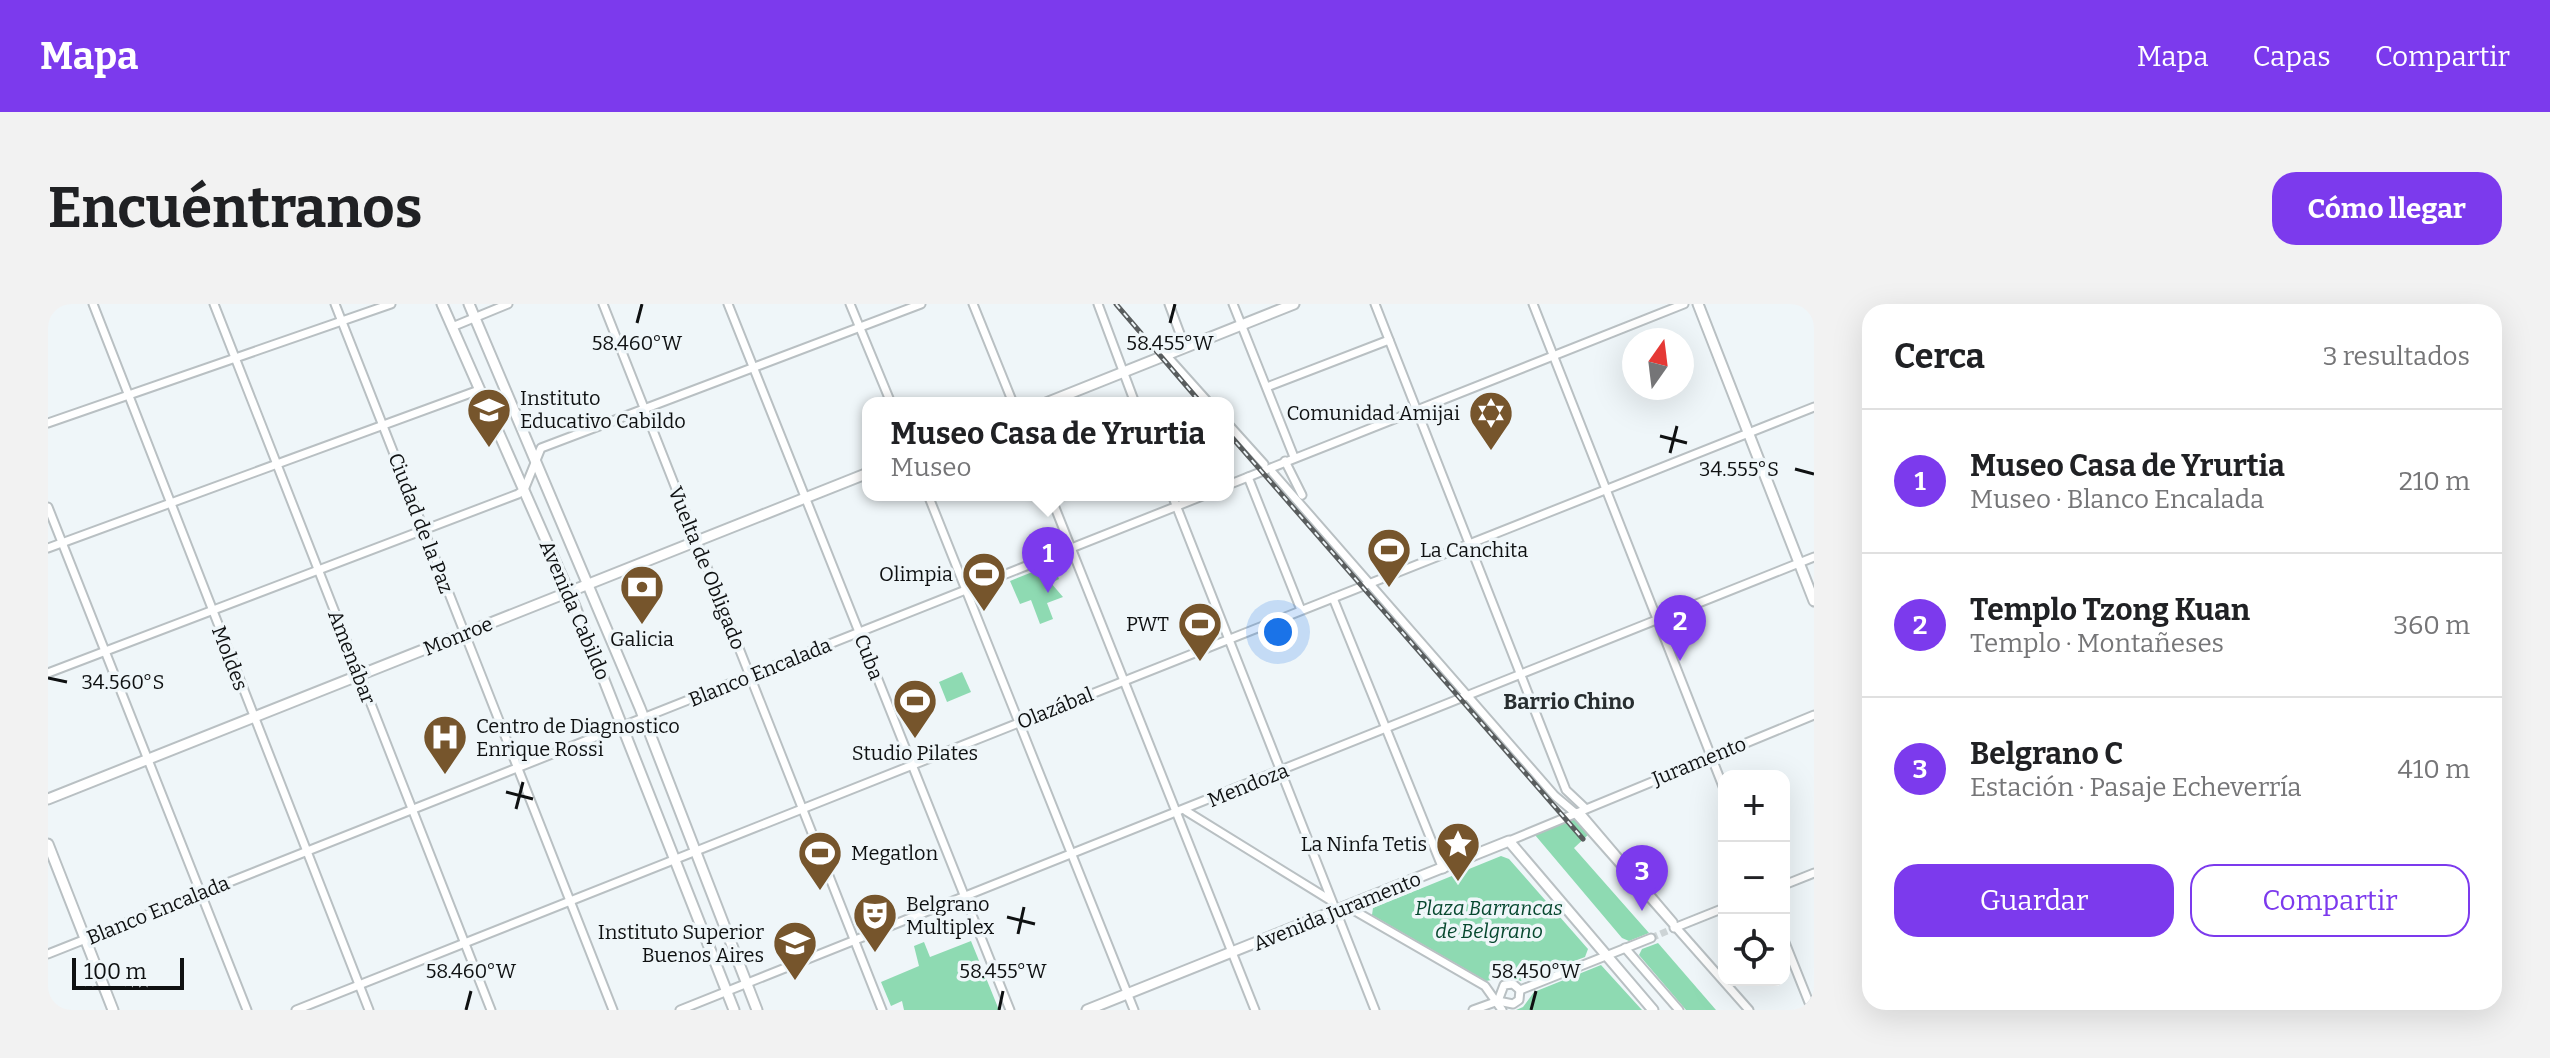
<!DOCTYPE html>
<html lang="es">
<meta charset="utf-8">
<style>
:root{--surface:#fff;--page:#f2f2f2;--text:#202124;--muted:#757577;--line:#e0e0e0;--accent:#7c3aed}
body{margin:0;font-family:Bitter,serif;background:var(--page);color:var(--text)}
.controls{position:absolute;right:24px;bottom:24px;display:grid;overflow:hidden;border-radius:16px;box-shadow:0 8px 32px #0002}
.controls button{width:72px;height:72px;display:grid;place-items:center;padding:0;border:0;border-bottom:2px solid var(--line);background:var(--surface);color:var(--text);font:40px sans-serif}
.compass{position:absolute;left:1574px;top:24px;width:72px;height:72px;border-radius:50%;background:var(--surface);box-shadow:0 8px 32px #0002;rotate:14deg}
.scale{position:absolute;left:24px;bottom:20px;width:112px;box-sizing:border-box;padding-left:8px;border:4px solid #0f1112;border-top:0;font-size:22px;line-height:28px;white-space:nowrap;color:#0f1112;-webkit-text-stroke:6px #eff6f9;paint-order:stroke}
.you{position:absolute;left:1230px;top:328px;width:28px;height:28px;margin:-20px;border:6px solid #fff;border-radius:50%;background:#1a73e8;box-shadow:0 0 0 12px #1a73e833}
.badge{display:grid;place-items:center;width:52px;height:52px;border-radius:50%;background:var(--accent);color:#fff;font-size:26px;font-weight:700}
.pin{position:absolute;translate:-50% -66px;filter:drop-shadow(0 2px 4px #0008)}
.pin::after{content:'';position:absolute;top:42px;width:28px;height:24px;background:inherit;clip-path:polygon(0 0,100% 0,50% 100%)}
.popup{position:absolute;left:814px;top:93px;width:372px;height:104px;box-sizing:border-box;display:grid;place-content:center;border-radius:16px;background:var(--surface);filter:drop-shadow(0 2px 6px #0005);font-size:26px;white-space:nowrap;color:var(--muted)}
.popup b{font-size:30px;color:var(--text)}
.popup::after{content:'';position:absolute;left:50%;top:100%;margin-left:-16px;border:16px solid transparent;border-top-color:var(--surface)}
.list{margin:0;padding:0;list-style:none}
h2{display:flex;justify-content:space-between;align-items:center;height:104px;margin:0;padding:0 32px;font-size:34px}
h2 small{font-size:26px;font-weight:400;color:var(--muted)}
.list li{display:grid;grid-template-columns:52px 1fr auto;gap:24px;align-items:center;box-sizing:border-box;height:144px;padding:0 32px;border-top:2px solid var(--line)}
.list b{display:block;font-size:30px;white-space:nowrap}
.list p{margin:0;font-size:26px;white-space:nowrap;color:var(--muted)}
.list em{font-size:26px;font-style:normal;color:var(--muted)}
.actions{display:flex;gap:16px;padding:24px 32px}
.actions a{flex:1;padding:18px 0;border:2px solid var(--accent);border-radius:24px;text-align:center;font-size:28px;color:var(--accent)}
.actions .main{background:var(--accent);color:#fff}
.icon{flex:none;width:44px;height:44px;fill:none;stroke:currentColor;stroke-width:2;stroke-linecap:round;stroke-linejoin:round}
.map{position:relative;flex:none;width:1766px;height:706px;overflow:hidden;border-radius:24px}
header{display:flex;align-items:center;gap:48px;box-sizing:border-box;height:112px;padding:0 40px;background:var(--accent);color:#fff}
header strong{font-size:38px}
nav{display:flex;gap:44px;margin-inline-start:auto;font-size:28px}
.intro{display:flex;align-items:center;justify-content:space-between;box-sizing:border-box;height:192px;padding:0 48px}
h1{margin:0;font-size:56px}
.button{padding:20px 36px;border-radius:24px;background:var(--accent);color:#fff;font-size:28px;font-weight:700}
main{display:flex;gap:48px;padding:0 48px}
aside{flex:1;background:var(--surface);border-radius:24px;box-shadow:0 8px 32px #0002}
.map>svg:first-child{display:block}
.green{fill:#8edab2}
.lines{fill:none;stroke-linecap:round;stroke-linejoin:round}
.minor-tunnel{stroke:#cdd4d6;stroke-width:7;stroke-dasharray:7 3.5;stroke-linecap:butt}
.minor-casing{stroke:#b9c0c3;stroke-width:11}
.major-casing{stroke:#b9c0c3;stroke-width:13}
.minor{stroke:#fff;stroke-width:7}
.major{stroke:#fff;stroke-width:9}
.rail-casing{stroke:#595d5e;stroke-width:5}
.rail{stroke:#eff6f9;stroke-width:2;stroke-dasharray:6;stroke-linecap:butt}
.ticks{fill:none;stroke:#0f1112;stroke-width:3}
.labels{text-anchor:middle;stroke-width:7;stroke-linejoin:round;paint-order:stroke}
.poi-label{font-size:20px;fill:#0f1112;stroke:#eff6f9;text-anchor:start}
.street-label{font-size:20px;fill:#0f1112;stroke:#eff6f9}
.park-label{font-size:20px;font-style:italic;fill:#07482f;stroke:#eff6f9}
.neighbourhood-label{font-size:22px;font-weight:bold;fill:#282e30;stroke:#eff6f9}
.ticks-label{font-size:20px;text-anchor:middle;fill:#0f1112;stroke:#eff6f9;stroke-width:7;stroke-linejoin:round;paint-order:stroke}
</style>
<header>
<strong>Mapa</strong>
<nav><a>Mapa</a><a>Capas</a><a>Compartir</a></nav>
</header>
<div class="intro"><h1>Encuéntranos</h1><a class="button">Cómo llegar</a></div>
<main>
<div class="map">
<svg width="1766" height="706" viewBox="0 0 1766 706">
<rect width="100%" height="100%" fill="#eff6f9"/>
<!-- green -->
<g class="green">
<path d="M997,263l2,5 8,-3 4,10 -8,4 12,14 -16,6 6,16 -13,5 -9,-24 -11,4 -10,-23z"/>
<path d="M914,368l9,20 -24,10 -8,-20z"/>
<path d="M1527,510l15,19 -16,15 75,85 -20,8 -7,-3 -87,-103z"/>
<path d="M1453,552l8,3 79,90 -3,8 -64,24 -13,-4 -22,4 -114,-66 1,-7z"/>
<path d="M923,637l28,69h-95l-2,-9 -11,5 -10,-24 38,-16 -5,-20 10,-4 6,15z"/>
<path d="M1610,639l58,67h-30l-47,-55 3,-6z"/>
<path d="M1553,661l41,45h-126l7,-3 11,-15z"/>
</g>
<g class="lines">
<!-- minor-tunnel -->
<path class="minor-tunnel" d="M1603,634l21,-9"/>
<!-- minor casing -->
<g class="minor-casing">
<g id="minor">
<path d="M45,0l276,706"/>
<path d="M166,0l277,706"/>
<path d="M287,0l278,706"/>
<path d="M555,0l279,706"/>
<path d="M680,0l282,706"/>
<path d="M802,0l41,99"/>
<path d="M925,0l40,99"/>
<path d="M1050,0l37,99"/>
<path d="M1121,0l16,43"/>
<path d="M1185,0l61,153"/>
<path d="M1327,0l191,486 18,17"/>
<path d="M1485,0l191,485"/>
<path d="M404,23l56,-23"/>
<path d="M1118,51l43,48"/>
<path d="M1219,83l122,-47"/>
<path d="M0,119l343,-119"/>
<path d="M1180,120l36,40"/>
<path d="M1237,157l17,34"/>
<path d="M1225,169l282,323 19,16 175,198"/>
<path d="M1200,173l53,133"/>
<path d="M1180,181l456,-181"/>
<path d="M880,191l206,515"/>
<path d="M1002,191l205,515"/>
<path d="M1124,191l203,515"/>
<path d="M0,203l199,503"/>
<path d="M0,244l431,-158"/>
<path d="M1285,294l110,271"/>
<path d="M0,369l470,-179 6,-4 17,-42 380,-144"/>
<path d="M1138,507l144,89"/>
<path d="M1526,508l8,3 91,107"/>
<path d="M1461,537l305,-126"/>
<path d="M1736,581l30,-12"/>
<path d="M1300,603l137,79 17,24"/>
<path d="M1626,624l50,-20"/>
<path d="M1736,636l28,70"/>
<path d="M1577,644l54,62"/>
<path d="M0,650l1157,-459"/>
<path d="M1472,686l131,-52"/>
<path d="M1450,697l6,-16 9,-1 7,6"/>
<path d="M248,706l1518,-603"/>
<path d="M632,706l1134,-453"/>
<path d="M1425,706l25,-9 15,3 6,-4 1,-10"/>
</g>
</g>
<!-- major casing -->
<g class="major-casing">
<g id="major">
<path d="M394,0l132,300 160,406"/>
<path d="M421,0l171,404 117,302"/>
<path d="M1650,0l116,297"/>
<path d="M998,99l248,-99"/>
<path d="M0,495l820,-326"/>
<path d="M0,540l65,166"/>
<path d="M1039,706l422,-169 144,169"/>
</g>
</g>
<!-- minor -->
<use href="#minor" class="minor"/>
<!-- major -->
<use href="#major" class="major"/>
<!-- rail casing -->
<g class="rail-casing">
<g id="rail">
<path d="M1068,0l85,99"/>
<path d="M1180,129l355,406"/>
</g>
</g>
<!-- rail -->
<use href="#rail" class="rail"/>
</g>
<!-- ticks -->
<path class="ticks" d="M589,19l5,-19M1122,19l5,-19M1612,132l27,7M1622,149l7,-27M1747,165l19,5M0,374l19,4M458,488l27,7M468,505l7,-27M959,613l28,7M970,630l6,-27M418,706l5,-19M951,706l4,-19M1483,706l5,-19"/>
<!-- icons -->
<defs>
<g id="university-pin" transform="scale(2.3)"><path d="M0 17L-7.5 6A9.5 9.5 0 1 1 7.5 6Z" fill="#76552c" stroke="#eff6f9"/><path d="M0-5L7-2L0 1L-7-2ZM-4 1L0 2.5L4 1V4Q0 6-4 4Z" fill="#fff"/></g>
<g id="synagogue-pin" transform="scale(2.3)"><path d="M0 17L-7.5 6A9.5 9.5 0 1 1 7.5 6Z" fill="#76552c" stroke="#eff6f9"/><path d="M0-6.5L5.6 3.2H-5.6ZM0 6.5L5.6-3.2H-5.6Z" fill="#fff"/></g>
<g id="stadium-pin" transform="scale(2.3)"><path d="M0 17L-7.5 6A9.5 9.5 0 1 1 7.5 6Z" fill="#76552c" stroke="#eff6f9"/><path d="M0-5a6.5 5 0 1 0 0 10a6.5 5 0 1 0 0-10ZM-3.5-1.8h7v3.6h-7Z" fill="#fff"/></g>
<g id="bank-pin" transform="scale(2.3)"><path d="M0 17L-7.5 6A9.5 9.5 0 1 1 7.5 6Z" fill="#76552c" stroke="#eff6f9"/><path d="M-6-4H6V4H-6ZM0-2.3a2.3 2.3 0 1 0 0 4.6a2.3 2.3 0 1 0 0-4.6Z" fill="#fff"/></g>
<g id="hospital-pin" transform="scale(2.3)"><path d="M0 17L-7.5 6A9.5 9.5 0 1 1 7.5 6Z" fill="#76552c" stroke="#eff6f9"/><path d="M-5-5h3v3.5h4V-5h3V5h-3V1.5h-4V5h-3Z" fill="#fff"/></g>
<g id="sight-pin" transform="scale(2.3)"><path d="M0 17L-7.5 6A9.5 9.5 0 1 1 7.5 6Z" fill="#76552c" stroke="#eff6f9"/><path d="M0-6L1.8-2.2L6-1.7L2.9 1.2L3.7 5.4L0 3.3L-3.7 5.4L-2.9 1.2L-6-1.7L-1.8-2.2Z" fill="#fff"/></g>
<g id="theatre-pin" transform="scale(2.3)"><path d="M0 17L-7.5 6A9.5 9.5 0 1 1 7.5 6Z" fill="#76552c" stroke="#eff6f9"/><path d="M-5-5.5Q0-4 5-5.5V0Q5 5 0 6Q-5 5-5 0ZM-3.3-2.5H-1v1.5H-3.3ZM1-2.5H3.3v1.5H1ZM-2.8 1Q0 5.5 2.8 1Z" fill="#fff"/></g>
</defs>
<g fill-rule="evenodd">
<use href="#university-pin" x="441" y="106"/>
<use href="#synagogue-pin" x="1443" y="109"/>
<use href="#stadium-pin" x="1341" y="246"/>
<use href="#stadium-pin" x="936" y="270"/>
<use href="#bank-pin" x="594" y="283"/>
<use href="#stadium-pin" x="1152" y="320"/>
<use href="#stadium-pin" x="867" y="397"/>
<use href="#hospital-pin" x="397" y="433"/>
<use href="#sight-pin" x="1410" y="540"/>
<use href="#stadium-pin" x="772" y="549"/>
<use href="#theatre-pin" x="827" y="611"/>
<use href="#university-pin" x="747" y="639"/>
</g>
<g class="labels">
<!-- poi labels -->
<g class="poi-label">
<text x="472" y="101">Instituto<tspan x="472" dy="23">Educativo Cabildo</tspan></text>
<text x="1412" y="116" text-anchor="end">Comunidad Amijai</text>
<text x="1372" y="253">La Canchita</text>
<text x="905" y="277" text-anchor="end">Olimpia</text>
<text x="1121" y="327" text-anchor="end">PWT</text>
<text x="594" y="342" text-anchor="middle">Galicia</text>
<text x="428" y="429">Centro de Diagnostico<tspan x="428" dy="23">Enrique Rossi</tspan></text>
<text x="867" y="456" text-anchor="middle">Studio Pilates</text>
<text x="1379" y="547" text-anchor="end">La Ninfa Tetis</text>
<text x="803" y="556">Megatlon</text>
<text x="858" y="607">Belgrano<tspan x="858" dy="23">Multiplex</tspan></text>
<text x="716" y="635" text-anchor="end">Instituto Superior<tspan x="716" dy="23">Buenos Aires</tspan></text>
</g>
<!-- street labels -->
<g class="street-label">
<text transform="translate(373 219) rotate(69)" y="7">Ciudad de la Paz</text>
<text transform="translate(659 264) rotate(68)" y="7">Vuelta de Obligado</text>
<text transform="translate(527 306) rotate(67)" y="7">Avenida Cabildo</text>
<text transform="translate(410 332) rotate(-22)" y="7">Monroe</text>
<text transform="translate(304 353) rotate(69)" y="7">Amenábar</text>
<text transform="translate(821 353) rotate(69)" y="7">Cuba</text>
<text transform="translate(182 354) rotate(69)" y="7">Moldes</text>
<text transform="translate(712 368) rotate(-22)" y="7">Blanco Encalada</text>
<text transform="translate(1007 404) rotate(-22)" y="7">Olazábal</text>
<text transform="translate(1651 457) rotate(-22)" y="7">Juramento</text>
<text transform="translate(1200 481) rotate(-22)" y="7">Mendoza</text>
<text transform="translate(110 606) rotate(-22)" y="7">Blanco Encalada</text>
<text transform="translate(1289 607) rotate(-22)" y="7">Avenida Juramento</text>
</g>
<!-- park labels -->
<g class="park-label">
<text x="1441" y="611">Plaza Barrancas<tspan x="1441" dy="23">de Belgrano</tspan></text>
</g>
<!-- neighbourhood labels -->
<g class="neighbourhood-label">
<text x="1521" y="405">Barrio Chino</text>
</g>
</g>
<g class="ticks-label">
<text x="589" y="46">58.460°W</text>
<text x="1122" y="46">58.455°W</text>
<text x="1691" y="172">34.555°S</text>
<text x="75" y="385">34.560°S</text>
<text x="423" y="674">58.460°W</text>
<text x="955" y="674">58.455°W</text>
<text x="1488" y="674">58.450°W</text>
</g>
</svg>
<div class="controls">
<button>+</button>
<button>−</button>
<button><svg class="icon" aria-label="locate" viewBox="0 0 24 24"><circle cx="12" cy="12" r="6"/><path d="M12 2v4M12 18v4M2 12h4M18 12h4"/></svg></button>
</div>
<svg class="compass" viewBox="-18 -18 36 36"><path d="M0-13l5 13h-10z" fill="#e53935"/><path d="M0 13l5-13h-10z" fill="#757577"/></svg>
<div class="scale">100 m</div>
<div class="you"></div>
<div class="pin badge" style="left:1000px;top:289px">1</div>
<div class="popup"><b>Museo Casa de Yrurtia</b>Museo</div>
<div class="pin badge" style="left:1632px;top:357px">2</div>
<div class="pin badge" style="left:1594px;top:607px">3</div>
</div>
<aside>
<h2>Cerca<small>3 resultados</small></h2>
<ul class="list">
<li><span class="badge">1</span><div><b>Museo Casa de Yrurtia</b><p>Museo · Blanco Encalada</p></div><em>210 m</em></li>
<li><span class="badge">2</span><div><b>Templo Tzong Kuan</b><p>Templo · Montañeses</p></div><em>360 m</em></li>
<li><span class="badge">3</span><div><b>Belgrano C</b><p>Estación · Pasaje Echeverría</p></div><em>410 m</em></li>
</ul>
<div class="actions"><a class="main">Guardar</a><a>Compartir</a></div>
</aside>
</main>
